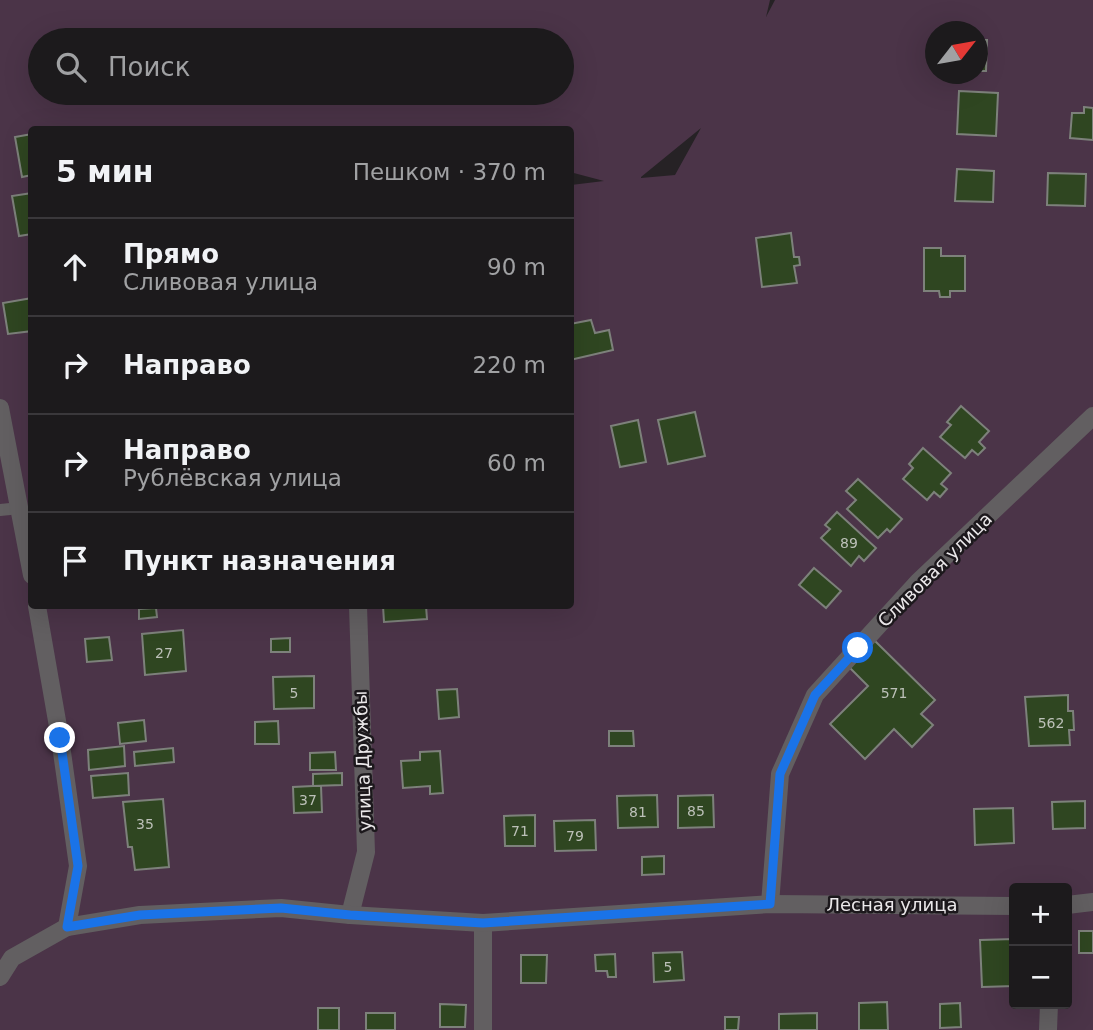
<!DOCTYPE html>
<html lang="ru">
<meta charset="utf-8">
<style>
:root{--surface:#1c1a1c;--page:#292729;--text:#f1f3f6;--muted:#a0a1a3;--line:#3a383b}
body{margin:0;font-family:"DejaVu Sans",sans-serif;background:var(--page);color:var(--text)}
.controls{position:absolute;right:21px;bottom:21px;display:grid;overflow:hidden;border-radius:7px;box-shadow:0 7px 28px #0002}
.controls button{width:63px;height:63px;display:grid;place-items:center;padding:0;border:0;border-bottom:2px solid var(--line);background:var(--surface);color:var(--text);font:35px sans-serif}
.compass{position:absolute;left:925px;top:21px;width:63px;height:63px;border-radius:50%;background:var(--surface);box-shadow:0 7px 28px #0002;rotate:59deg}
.stop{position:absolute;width:21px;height:21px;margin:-16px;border:5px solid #1a73e8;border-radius:50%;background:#fff}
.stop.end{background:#1a73e8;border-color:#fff;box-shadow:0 2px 7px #0008}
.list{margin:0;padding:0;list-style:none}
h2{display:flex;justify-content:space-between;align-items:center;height:91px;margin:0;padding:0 28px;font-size:30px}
h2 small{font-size:23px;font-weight:400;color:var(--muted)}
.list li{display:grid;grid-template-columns:46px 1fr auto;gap:21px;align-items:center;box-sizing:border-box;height:98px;padding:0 28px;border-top:2px solid var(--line)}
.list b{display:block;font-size:26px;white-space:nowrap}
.list p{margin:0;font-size:23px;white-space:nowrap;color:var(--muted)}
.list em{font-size:23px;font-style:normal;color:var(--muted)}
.icon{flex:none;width:38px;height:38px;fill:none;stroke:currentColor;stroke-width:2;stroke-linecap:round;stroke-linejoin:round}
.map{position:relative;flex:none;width:1093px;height:1030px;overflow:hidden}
.search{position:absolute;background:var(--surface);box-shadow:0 7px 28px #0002;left:28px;top:28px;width:546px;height:77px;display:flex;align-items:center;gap:18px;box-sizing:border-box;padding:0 24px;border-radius:38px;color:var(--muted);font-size:26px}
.panel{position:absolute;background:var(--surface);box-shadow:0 7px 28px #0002;left:28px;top:126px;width:546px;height:483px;border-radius:7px}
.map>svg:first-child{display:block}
.green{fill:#4b3448;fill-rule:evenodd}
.building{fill:#2f4621;stroke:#7d817b;stroke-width:2}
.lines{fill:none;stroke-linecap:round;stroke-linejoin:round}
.service{stroke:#625f61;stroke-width:12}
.minor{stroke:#625f61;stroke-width:18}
.route{stroke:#1a73e8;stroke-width:9}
.labels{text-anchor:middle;stroke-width:5;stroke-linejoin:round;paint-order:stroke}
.number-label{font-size:14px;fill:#bcc0b8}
.street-label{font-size:18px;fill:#ebe8ea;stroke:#1c181c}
</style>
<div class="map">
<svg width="1093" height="1030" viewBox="0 0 1093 1030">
<rect width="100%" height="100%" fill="#262225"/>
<!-- green -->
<path class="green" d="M0,0h770l-4,17 9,-17h318v1030h-1093zM936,32h42v42h-42zM40,40h522v53h-522zM701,128l-26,47 -34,3v-1zM32,130h538v42l34,9 -33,4 -1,421h-538zM1014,888h53v116h-53z"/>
<!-- building -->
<g class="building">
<path d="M978,40h9l-1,31h-8z"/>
<path d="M959,91l39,2 -2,43 -39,-2z"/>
<path d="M1084,107l9,1v32l-23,-2 2,-25h12z"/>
<path d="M32,134v41l-10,2 -7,-40z"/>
<path d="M957,169l37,2 -1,31 -38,-1z"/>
<path d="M1048,173l38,1 -1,32 -38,-1z"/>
<path d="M32,193v41l-13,2 -7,-40z"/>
<path d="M791,233l3,24h5l1,8 -6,1 3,17 -35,4 -6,-49z"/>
<path d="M924,248h17v8h24v35h-15v6h-10l-1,-6h-15z"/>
<path d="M32,298v33l-24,3 -5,-31z"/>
<path d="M591,320l4,13 14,-3 4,20 -43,10v-36z"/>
<path d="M961,406l28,25 -10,11 6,6 -7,7 -6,-5 -7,8 -25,-21 11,-12 -4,-3z"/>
<path d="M695,412l10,44 -37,8 -10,-44z"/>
<path d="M638,420l8,42 -26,5 -9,-41z"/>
<path d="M923,448l28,25 -10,11 6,5 -7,8 -6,-5 -7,8 -24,-21 10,-11 -4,-4z"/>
<path d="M858,479l44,40 -12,13 -3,-3 -9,9 -31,-29 9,-9 -10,-9z"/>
<path d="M837,512l39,36 -12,13 -5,-5 -8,10 -30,-28 9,-9 -5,-4z"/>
<path d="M814,568l27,23 -15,17 -27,-23z"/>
<path d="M383,606h43l1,13 -43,3z"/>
<path d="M156,608l1,9 -18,2v-10z"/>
<path d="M183,630l3,41 -41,4 -3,-41z"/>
<path d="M109,637l3,23 -25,2 -2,-23z"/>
<path d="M290,638v14h-19v-13z"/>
<path d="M874,640l61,60 -14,14 12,11 -21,22 -18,-18 -29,30 -35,-35 38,-38 -20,-20z"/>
<path d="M314,676v32l-40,1 -1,-32z"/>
<path d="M457,689l2,28 -20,2 -2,-29z"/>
<path d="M1068,695v16h5l1,19h-5l1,15 -41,1 -4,-49z"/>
<path d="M144,720l2,21 -26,3 -2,-21z"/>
<path d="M278,721l1,23h-24v-22z"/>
<path d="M609,731h24l1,15h-25z"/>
<path d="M124,746l1,20 -36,4 -1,-20z"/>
<path d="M173,748l1,14 -39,4 -1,-14z"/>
<path d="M440,751l3,42 -13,1v-8l-27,2 -2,-27 19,-1v-8z"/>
<path d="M335,752l1,18h-26v-17z"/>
<path d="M128,773l1,22 -36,3 -2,-22z"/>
<path d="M342,773v12l-29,1v-12z"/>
<path d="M313,786h8l1,26 -28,1 -1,-26z"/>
<path d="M657,795l1,32 -40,1 -1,-32z"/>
<path d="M713,795l1,32 -36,1v-32z"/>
<path d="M163,799l6,68 -34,3 -3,-23h-4l-5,-45z"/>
<path d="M1085,801v27l-32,1 -1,-27z"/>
<path d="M1013,808l1,35 -39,2 -1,-36z"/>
<path d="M535,815v31h-30l-1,-30z"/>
<path d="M595,820l1,30 -41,1 -1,-30z"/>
<path d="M664,856v18l-22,1v-18z"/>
<rect x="1079" y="931" width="14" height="22"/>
<path d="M1014,939v47l-32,1 -2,-47z"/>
<path d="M682,952l2,28 -30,2 -1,-29z"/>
<path d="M615,954l1,23h-8l-1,-6h-11l-1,-16z"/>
<path d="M521,955h26l-1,28h-25z"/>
<path d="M887,1002l1,28h-29v-27z"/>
<path d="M960,1003l1,24 -21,1v-24z"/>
<path d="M440,1004l26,1 -1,22h-25z"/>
<rect x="318" y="1008" width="21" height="22"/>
<rect x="366" y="1013" width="29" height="17"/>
<path d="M817,1013v17h-38v-16z"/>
<path d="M725,1017h14l-1,13h-13z"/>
</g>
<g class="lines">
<!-- service -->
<path class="service" d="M0,510l20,-2"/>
<!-- minor -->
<g class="minor">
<path d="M0,408l32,167"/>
<path d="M37,606l23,132 18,128 -11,61"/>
<path d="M770,904l10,-130 35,-79 103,-113 175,-166"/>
<path d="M1067,905l26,-3"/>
<path d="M350,915l16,-63 -8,-246"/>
<path d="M483,923v107"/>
<path d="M0,977l12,-19 55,-31 73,-12 141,-7 69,7 133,8 287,-19 244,2"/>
<path d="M1048,1030l1,-26"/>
</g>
</g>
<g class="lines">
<!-- route -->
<path class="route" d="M60,738l18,128 -11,61 73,-12 141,-7 69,7 133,8 287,-19 10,-130 35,-79 43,-47"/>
</g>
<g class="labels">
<!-- number labels -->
<g class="number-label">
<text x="849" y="548">89</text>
<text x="164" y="658">27</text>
<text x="294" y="698">5</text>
<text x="894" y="698">571</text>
<text x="1051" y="728">562</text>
<text x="308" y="805">37</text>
<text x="696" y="816">85</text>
<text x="638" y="817">81</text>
<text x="145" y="829">35</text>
<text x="520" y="836">71</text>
<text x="575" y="841">79</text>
<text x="668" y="972">5</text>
</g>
<!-- street labels -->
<g class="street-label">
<text transform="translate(935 570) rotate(-45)" y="6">Сливовая улица</text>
<text transform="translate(363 761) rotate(-92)" y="6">улица Дружбы</text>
<text x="892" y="911">Лесная улица</text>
</g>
</g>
</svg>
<div class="controls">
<button>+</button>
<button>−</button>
</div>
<svg class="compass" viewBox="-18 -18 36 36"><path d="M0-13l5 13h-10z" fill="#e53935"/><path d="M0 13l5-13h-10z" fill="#a0a1a3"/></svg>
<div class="stop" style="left:858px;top:648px"></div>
<div class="stop end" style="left:60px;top:738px"></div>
<div class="search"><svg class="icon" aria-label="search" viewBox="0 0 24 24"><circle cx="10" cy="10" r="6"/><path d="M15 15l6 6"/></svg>Поиск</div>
<section class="panel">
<h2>5 мин<small>Пешком · 370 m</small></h2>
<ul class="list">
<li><svg class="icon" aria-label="ahead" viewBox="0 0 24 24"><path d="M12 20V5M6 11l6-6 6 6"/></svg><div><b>Прямо</b><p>Сливовая улица</p></div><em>90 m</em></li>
<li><svg class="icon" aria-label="right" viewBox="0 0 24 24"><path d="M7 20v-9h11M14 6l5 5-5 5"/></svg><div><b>Направо</b></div><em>220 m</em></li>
<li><svg class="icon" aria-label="right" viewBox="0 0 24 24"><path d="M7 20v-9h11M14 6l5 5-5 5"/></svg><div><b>Направо</b><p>Рублёвская улица</p></div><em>60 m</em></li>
<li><svg class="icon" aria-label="arrive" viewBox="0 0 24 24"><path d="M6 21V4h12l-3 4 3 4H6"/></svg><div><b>Пункт назначения</b></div></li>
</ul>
</section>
</div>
